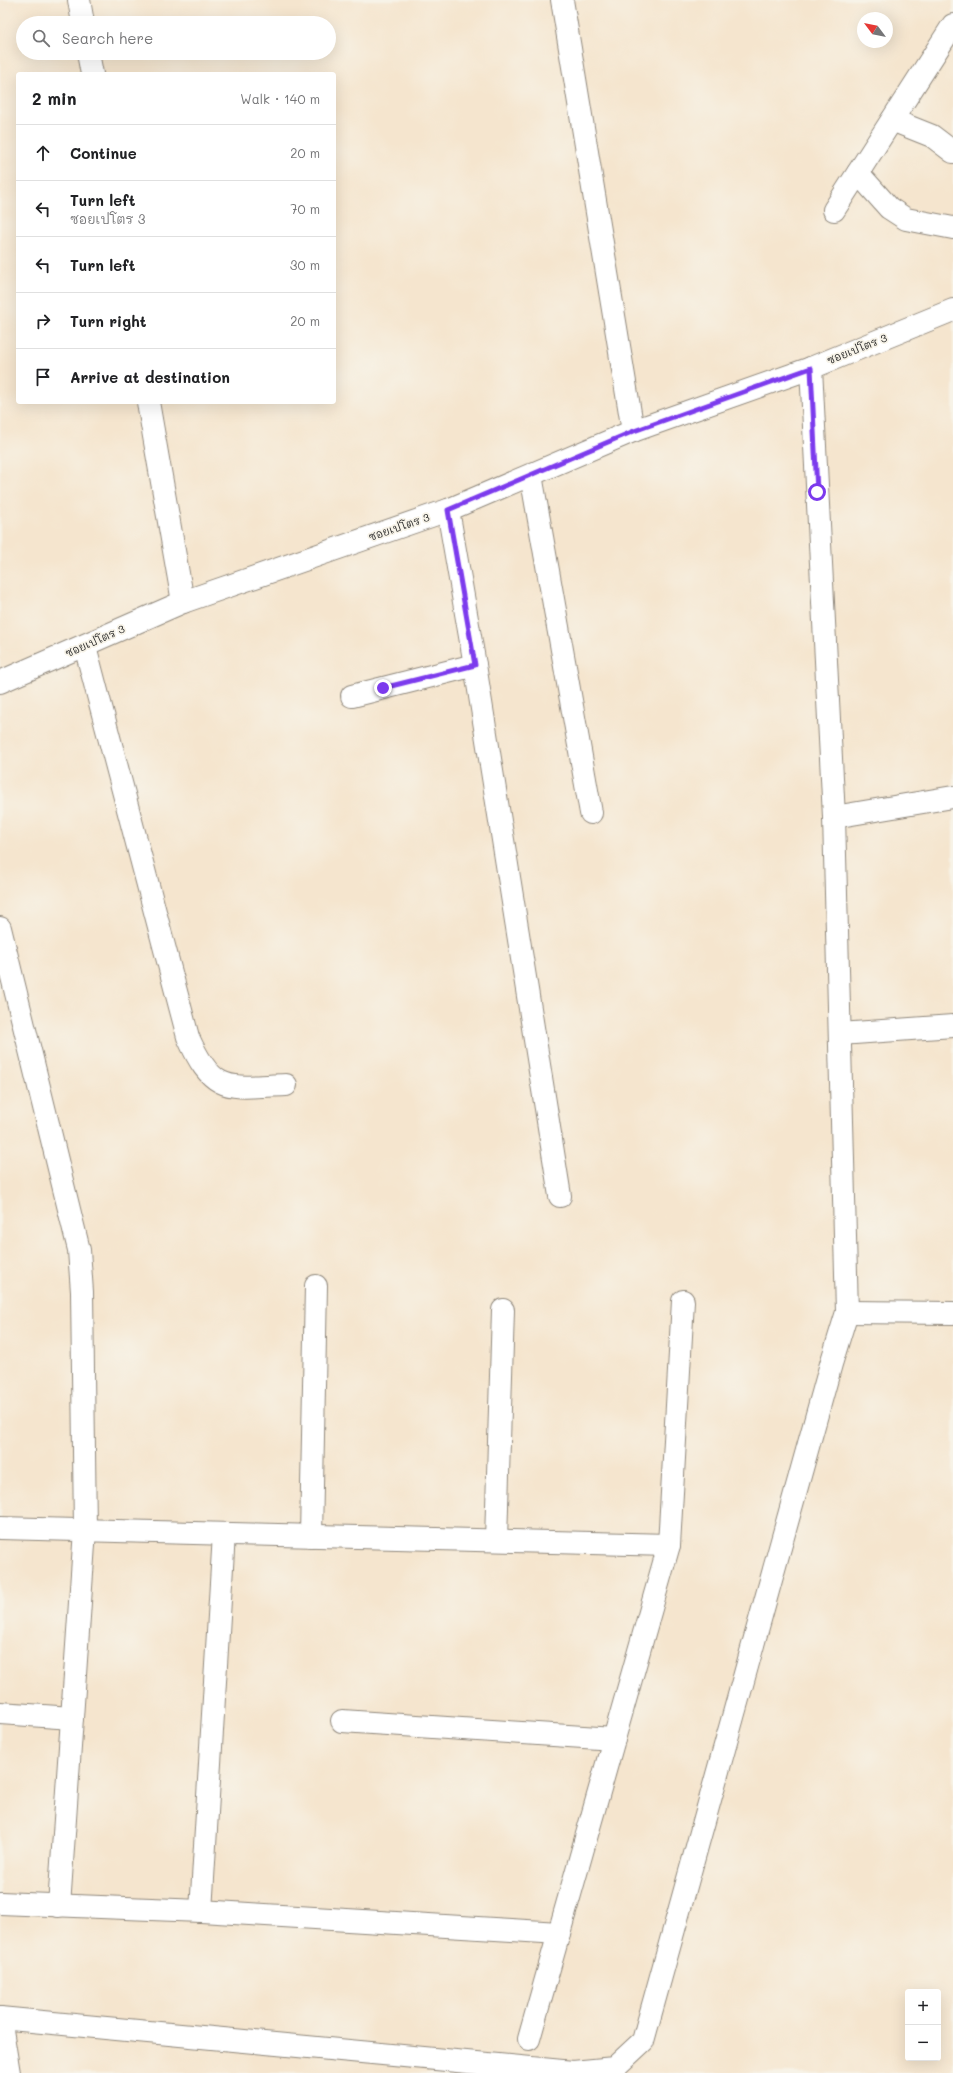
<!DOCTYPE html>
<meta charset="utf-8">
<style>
:root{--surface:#fff;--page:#f2f2f2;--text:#202124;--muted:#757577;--line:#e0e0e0}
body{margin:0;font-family:Mali,"Playpen Sans Thai",sans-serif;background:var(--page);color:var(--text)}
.controls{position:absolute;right:12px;bottom:12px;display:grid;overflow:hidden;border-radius:4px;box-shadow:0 4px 16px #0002}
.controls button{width:36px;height:36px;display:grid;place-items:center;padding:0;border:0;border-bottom:1px solid var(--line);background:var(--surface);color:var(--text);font:20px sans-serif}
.compass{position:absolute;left:857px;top:12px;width:36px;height:36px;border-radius:50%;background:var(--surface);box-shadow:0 4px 16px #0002;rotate:302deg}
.stop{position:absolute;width:12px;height:12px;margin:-9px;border:3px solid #7c3aed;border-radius:50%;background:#fff}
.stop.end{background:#7c3aed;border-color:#fff;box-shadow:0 1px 4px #0008}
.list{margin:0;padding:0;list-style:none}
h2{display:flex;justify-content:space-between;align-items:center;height:52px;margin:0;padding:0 16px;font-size:17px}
h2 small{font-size:13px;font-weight:400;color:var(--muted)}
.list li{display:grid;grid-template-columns:26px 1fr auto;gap:12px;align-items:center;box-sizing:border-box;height:56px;padding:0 16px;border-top:1px solid var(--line)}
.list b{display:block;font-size:15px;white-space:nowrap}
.list p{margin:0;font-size:13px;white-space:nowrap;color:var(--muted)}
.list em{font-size:13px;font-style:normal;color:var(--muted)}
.icon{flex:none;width:22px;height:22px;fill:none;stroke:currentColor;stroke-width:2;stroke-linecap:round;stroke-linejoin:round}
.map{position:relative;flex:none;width:953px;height:2073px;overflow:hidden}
.search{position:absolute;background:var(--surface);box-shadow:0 4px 16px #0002;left:16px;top:16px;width:320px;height:44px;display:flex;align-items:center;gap:10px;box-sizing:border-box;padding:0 14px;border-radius:22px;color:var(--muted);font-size:15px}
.panel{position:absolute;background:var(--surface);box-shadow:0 4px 16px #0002;left:16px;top:72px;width:320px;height:332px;border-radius:4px}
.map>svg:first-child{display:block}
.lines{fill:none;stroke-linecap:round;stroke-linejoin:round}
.minor-casing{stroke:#90887c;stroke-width:24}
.minor{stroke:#fff;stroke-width:22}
.route{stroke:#7c3aed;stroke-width:5}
.labels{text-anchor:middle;stroke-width:3.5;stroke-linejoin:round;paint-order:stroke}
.street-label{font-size:11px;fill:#2b2b2b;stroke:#f7f3e8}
</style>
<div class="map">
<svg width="953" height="2073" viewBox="0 0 953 2073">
<rect width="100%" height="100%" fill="#f7f3e8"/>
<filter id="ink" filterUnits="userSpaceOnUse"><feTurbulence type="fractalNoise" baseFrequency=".025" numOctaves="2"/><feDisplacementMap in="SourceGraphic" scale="8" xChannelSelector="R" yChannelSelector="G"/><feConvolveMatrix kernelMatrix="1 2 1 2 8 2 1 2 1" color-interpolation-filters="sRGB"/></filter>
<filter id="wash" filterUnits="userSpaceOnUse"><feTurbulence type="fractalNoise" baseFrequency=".012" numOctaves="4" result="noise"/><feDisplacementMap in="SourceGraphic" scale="16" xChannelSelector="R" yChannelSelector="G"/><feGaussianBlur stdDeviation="0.9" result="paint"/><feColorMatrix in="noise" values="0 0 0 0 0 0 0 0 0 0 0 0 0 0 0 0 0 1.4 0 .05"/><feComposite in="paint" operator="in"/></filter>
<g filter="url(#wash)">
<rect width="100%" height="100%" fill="#f5e5ce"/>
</g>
<g filter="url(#ink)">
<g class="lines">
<!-- minor casing -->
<g class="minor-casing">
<g id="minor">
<path d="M79,0l4,23"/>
<path d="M562,0l71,431"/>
<path d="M88,53l4,21"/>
<path d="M892,120l40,16 21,16"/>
<path d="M858,173l31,35 17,11 47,9"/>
<path d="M834,210l119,-185"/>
<path d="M148,402l35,200"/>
<path d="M531,475l60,338"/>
<path d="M448,510l27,155 85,531"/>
<path d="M85,646l103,391c26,59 41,50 98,48"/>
<path d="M0,682l183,-80 265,-92 185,-79 178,-63 142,-58"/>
<path d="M352,696l123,-31"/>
<path d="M834,817l119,-20"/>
<path d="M0,928l79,322 3,42 3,238 -26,376"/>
<path d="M840,1034l113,-8"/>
<path d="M847,1312l106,1"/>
<path d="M0,1528l669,17 14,-244"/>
<path d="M311,1536l5,-250"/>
<path d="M496,1540l7,-230"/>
<path d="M0,1713l72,5"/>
<path d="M342,1721l272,18"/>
<path d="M0,1903l201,8 358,22"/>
<path d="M201,1911l23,-377"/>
<path d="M0,2018l573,54 41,-4 29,-27 188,-677 16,-52 -13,-495 -23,-449"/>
<path d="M0,2018l9,55"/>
<path d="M529,2039l140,-494"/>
</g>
</g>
<!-- minor -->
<use href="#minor" class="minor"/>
</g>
</g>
<g class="lines" filter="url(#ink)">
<!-- route -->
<path class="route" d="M383,688l92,-23 -27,-155 186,-79 177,-63 6,124"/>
</g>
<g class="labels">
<!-- street labels -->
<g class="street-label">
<text transform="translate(857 349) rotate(-22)" y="4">ซอยเปโตร 3</text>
<text transform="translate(399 527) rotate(-19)" y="4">ซอยเปโตร 3</text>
<text transform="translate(95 641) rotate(-24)" y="4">ซอยเปโตร 3</text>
</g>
</g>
</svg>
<div class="controls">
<button>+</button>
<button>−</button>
</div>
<svg class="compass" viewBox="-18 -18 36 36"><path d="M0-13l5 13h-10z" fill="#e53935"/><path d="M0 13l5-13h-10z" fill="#757577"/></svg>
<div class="stop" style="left:817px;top:492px"></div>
<div class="stop end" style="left:383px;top:688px"></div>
<div class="search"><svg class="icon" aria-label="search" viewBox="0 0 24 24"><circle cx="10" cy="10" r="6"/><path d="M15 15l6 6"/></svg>Search here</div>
<section class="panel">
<h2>2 min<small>Walk · 140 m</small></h2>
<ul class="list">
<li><svg class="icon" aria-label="ahead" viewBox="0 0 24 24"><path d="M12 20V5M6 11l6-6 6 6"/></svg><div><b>Continue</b></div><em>20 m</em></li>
<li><svg class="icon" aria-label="left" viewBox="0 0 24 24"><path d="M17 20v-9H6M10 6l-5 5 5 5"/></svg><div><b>Turn left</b><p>ซอยเปโตร 3</p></div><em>70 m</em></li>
<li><svg class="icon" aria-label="left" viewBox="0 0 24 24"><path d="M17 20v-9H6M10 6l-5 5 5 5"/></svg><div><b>Turn left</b></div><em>30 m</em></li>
<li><svg class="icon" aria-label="right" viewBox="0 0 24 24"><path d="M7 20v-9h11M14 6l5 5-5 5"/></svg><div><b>Turn right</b></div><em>20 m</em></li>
<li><svg class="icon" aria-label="arrive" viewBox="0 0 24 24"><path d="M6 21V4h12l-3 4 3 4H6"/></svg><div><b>Arrive at destination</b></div></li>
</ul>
</section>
</div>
